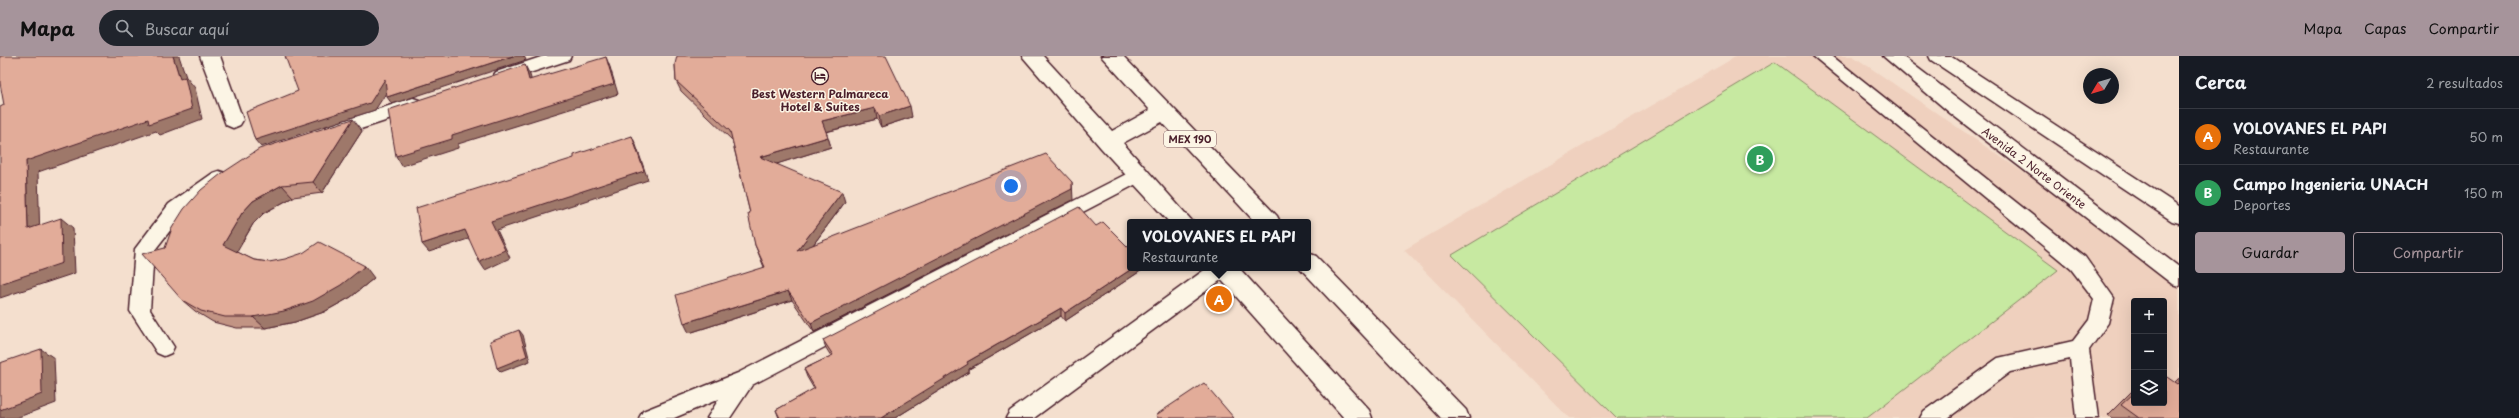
<!DOCTYPE html>
<html lang="es">
<meta charset="utf-8">
<style>
:root{--surface:#171b24;--page:#20242c;--text:#f1f3f6;--muted:#9ea1a6;--line:#363941;--accent:#a6949b}
body{margin:0;font-family:"Playpen Sans",sans-serif;background:var(--page);color:var(--text)}
.controls{position:absolute;right:12px;bottom:12px;display:grid;overflow:hidden;border-radius:4px;box-shadow:0 4px 16px #0002}
.controls button{width:36px;height:36px;display:grid;place-items:center;padding:0;border:0;border-bottom:1px solid var(--line);background:var(--surface);color:var(--text);font:20px sans-serif}
.compass{position:absolute;left:2083px;top:12px;width:36px;height:36px;border-radius:50%;background:var(--surface);box-shadow:0 4px 16px #0002;rotate:232deg}
.you{position:absolute;left:1011px;top:130px;width:14px;height:14px;margin:-10px;border:3px solid #fff;border-radius:50%;background:#1a73e8;box-shadow:0 0 0 6px #1a73e833}
.badge{display:grid;place-items:center;width:26px;height:26px;border-radius:50%;background:var(--accent);color:#fff;font-size:13px;font-weight:700}
.pin{position:absolute;translate:-50% -50%;border:2px solid #fff;box-shadow:0 1px 4px #0006}
.popup{position:absolute;left:1127px;top:163px;width:184px;height:52px;box-sizing:border-box;display:grid;place-content:center;border-radius:4px;background:var(--surface);filter:drop-shadow(0 1px 3px #0005);font-size:13px;white-space:nowrap;color:var(--muted)}
.popup b{font-size:15px;color:var(--text)}
.popup::after{content:'';position:absolute;left:50%;top:100%;margin-left:-8px;border:8px solid transparent;border-top-color:var(--surface)}
.list{margin:0;padding:0;list-style:none}
h2{display:flex;justify-content:space-between;align-items:center;height:52px;margin:0;padding:0 16px;font-size:17px}
h2 small{font-size:13px;font-weight:400;color:var(--muted)}
.list li{display:grid;grid-template-columns:26px 1fr auto;gap:12px;align-items:center;box-sizing:border-box;height:56px;padding:0 16px;border-top:1px solid var(--line)}
.list b{display:block;font-size:15px;white-space:nowrap}
.list p{margin:0;font-size:13px;white-space:nowrap;color:var(--muted)}
.list em{font-size:13px;font-style:normal;color:var(--muted)}
.actions{display:flex;gap:8px;padding:12px 16px}
.actions a{flex:1;padding:9px 0;border:1px solid var(--accent);border-radius:4px;text-align:center;font-size:14px;color:var(--accent)}
.actions .main{background:var(--accent);color:#111}
.icon{flex:none;width:22px;height:22px;fill:none;stroke:currentColor;stroke-width:2;stroke-linecap:round;stroke-linejoin:round}
.map{position:relative;flex:none;width:2179px;height:362px;overflow:hidden}
header{display:flex;align-items:center;gap:24px;box-sizing:border-box;height:56px;padding:0 20px;background:var(--accent);color:#111}
header strong{font-size:19px}
nav{display:flex;gap:22px;margin-inline-start:auto;font-size:14px}
.search{width:280px;height:36px;background:var(--page);display:flex;align-items:center;gap:10px;box-sizing:border-box;padding:0 14px;border-radius:22px;color:var(--muted);font-size:15px}
main{display:flex}
aside{flex:1;background:var(--surface)}
.map>svg:first-child{display:block}
.built{fill:#efd0be;fill-rule:evenodd}
.green{fill:#c7e9a1;stroke:#888466}
.lines{fill:none;stroke-linecap:round;stroke-linejoin:round}
.service-casing{stroke:#4a1f2b;stroke-width:3}
.minor-casing{stroke:#4a1f2b;stroke-width:3}
.primary-casing{stroke:#4a1f2b;stroke-width:3}
.service{fill:#fcf5e5;fill-rule:evenodd}
.minor{fill:#fcf5e5;fill-rule:evenodd}
.primary{fill:#fcf5e5;fill-rule:evenodd}
.wall{fill:#c29484;stroke:#4a1f2b}
.shaded-wall{fill:#9e786b;stroke:#4a1f2b}
.building{fill:#e2ac99;stroke:#4a1f2b}
.labels{text-anchor:middle;stroke-width:3;stroke-linejoin:round;paint-order:stroke}
.shield{fill:#fcf5e5;stroke:#7f5f63;stroke-width:1}
.shield-label{font-size:10px;font-weight:bold;fill:#4a1f2b}
.poi-label{font-size:11px;font-weight:bold;fill:#4a1f2b;stroke:#fcf5e5}
.street-label{font-size:11px;fill:#4a1f2b;stroke:#fcf5e5}
</style>
<header>
<strong>Mapa</strong>
<div class="search"><svg class="icon" aria-label="search" viewBox="0 0 24 24"><circle cx="10" cy="10" r="6"/><path d="M15 15l6 6"/></svg>Buscar aquí</div>
<nav><a>Mapa</a><a>Capas</a><a>Compartir</a></nav>
</header>
<main>
<div class="map">
<svg width="2179" height="362" viewBox="0 0 2179 362">
<rect width="100%" height="100%" fill="#f4dfce"/>
<filter id="ink" filterUnits="userSpaceOnUse"><feTurbulence type="fractalNoise" baseFrequency=".025" numOctaves="2"/><feDisplacementMap in="SourceGraphic" scale="8" xChannelSelector="R" yChannelSelector="G"/><feConvolveMatrix kernelMatrix="1 2 1 2 8 2 1 2 1" color-interpolation-filters="sRGB"/></filter>
<g filter="url(#ink)">
<!-- built -->
<path class="built" d="M1737,0h116l299,204 27,22v136h-610l-165,-168zM2134,245h30v102h-30z"/>
<!-- green -->
<path class="green" d="M1775,6l283,208 -191,148h-250l-165,-163z"/>
<g class="lines">
<!-- service casing -->
<g class="service-casing">
<g id="service">
<path d="M544,0h27l-2,4 -67,22 -6,-2 -3,-4 3,-4z"/>
<path d="M1813,0h19l253,201 29,41 -6,25 -19,27 9,68h-22l-6,-59 -60,13 -62,46h-28l4,-7 74,-53 75,-17 16,-21 5,-21 -23,-30z"/>
<path d="M1883,0h19l277,211v19l-7,-2 -222,-171z"/>
<path d="M1929,0h21l229,150v17l-7,-2 -241,-161z"/>
<path d="M413,42l6,2 3,5 -3,5 -86,28 -6,-2 -3,-5 3,-5z"/>
<path d="M1138,112l6,2 3,5 -3,5 -392,205 -22,33h-23l12,-19 -45,19h-35l4,-7 95,-38z"/>
<path d="M219,115l6,2 3,5 -3,5 -42,31 -29,37 -4,59 24,37 -3,6 -7,3 -7,-3 -27,-42 5,-62 34,-45 44,-31z"/>
<path d="M1207,212h25l-3,6 -195,144h-28l4,-7z"/>
</g>
</g>
<!-- minor casing -->
<g class="minor-casing">
<path id="minor" d="M200,0h20l23,64 -3,5 -7,3 -7,-3z"/>
</g>
<!-- primary casing -->
<g class="primary-casing">
<g id="primary">
<path d="M1022,0h21l69,75 38,-21 -49,-54h22l154,160 3,6h-25l-93,-100 -39,21 70,79h-24l-68,-74z"/>
<path d="M1308,197l8,3 150,154 3,8h-28l-141,-150h8z"/>
<path d="M1214,212h25l130,142 3,8h-28l-127,-143z"/>
</g>
</g>
<!-- service -->
<use href="#service" class="service"/>
<!-- minor -->
<use href="#minor" class="minor"/>
<!-- primary -->
<use href="#primary" class="primary"/>
</g>
<!-- wall -->
<g class="wall">
<path d="M675,8l237,53 -31,10 -4,-8 -51,13 5,15 -55,17 69,38 -32,43 260,-45 -259,132 -22,-32 -103,33 75,-66 -9,-22 -5,-32 -18,-73 -51,-49 -5,-10z"/>
<path d="M362,75l-40,62 -29,4 -29,16 -11,11 -16,28 17,8 120,18 -23,19 -27,15 -29,10 -30,6h-28l-24,-6 -18,-11 -13,-11 -17,-52z"/>
<path d="M1130,212h12v2l-77,51 -4,-5 -92,53v3l-74,46h-116l-3,-8 38,-21 -7,-12 -3,-8 27,-13 -5,-8 -3,-8z"/>
<path d="M2179,322v40h-67l-4,-3 26,-26v14l40,-20z"/>
</g>
<!-- shaded-wall -->
<g class="shaded-wall">
<path d="M173,0h6l7,21 9,11 7,31 -42,16 -4,-4 -118,41 2,67 -12,-10 -2,-68 154,-82z"/>
<path d="M513,0h11l2,4 -134,44 -5,-7z"/>
<path d="M606,1l4,10 8,27 -160,50v4l-56,18 -6,-10 56,-21z"/>
<path d="M525,9l5,10 4,14 -5,-9z"/>
<path d="M385,23l5,8 -15,23 -114,37 -6,-7z"/>
<path d="M910,50l2,11 -31,10 -2,-11z"/>
<path d="M875,52l2,11 -52,13 -3,-11z"/>
<path d="M353,63l9,12 -40,62 -9,-11z"/>
<path d="M632,80l4,9 12,35 -151,50 13,28 -25,12 -6,-9 12,-40z"/>
<path d="M828,81l3,10 -67,21 -4,-11z"/>
<path d="M1072,126l1,18 -259,132 -3,-9z"/>
<path d="M282,129l11,12 -29,16 -11,11 -19,32 -11,-11 19,-32 11,-12z"/>
<path d="M842,136l3,10 -44,59 -4,-10z"/>
<path d="M61,162l12,10 2,45 -75,25v-14z"/>
<path d="M465,174l6,8 -42,14 -7,-8z"/>
<path d="M365,210l9,12 -23,19 -27,15 -29,10 -30,6 -12,-11z"/>
<path d="M1133,212h9v2l-77,51v-8z"/>
<path d="M788,235l4,9 -103,33 -5,-10z"/>
<path d="M1061,252v8l-92,53v3l-74,46h-14l86,-56z"/>
<path d="M519,274l4,5 7,26 -29,11 -4,-4z"/>
<path d="M41,293l13,9 2,45 -40,15h-16v-8z"/>
</g>
<!-- building -->
<g class="building">
<path d="M0,0h173l7,23 5,-2 7,32 -43,15 -1,-5 -122,42 2,68 33,-11 1,45 -62,21v-177l4,-2 -4,-22z"/>
<path d="M285,0h228l-126,41 -2,-18 -15,24 -115,37 -9,-28 52,-21z"/>
<path d="M677,0h209l24,50 -31,10 -4,-8 -53,13 6,16 -68,20 82,35 -45,59 249,-97 26,28v7l-261,134 -23,-32 -104,32 -8,-28 89,-28 -10,-22 -7,-31 2,-1 -20,-82 -54,-50 -1,-17z"/>
<path d="M606,1l8,27 -162,51v4l-56,17 -8,-46 137,-45 4,15z"/>
<path d="M353,63l-40,63 -31,3 -29,16 -11,12 -19,32 31,15 15,2 16,-3 18,-6 16,-11 46,24 -24,19 -28,16 -29,10 -31,6h-28l-24,-6 -19,-11 -40,-46 23,-6 7,-20 12,-19 17,-19 20,-16 38,-25z"/>
<path d="M632,80l12,35 -153,50 14,29 -26,11 -14,-31 -43,14 -6,-36 158,-50v-3z"/>
<path d="M1079,151l17,19 7,-4 27,27v19h3l-68,45 -4,-5 -94,54 1,2 -87,54h-101l-4,-8 39,-22 -11,-19 29,-14 -10,-15z"/>
<path d="M519,274l8,26 -30,12 -7,-27z"/>
<path d="M41,293l1,45 -42,16v-47z"/>
<path d="M2164,319l13,9 2,-2v36h-40l-18,-13 13,-12v10h30z"/>
<path d="M1204,327l30,35h-76l-2,-3z"/>
</g>
</g>
<!-- icons -->
<defs>
<g id="hotel-ring" transform="scale(0.9)"><circle r="9.5" fill="#fcf5e5" stroke="#4a1f2b" stroke-width="1.5"/><path d="M-6-4.5h1.5V1H6V5H4.5V3h-9V5H-6ZM-4 0a1.8 1.8 0 1 1 3.6 0ZM.5 0V-2.5h3Q6-2.5 6 0Z" fill="#4a1f2b"/></g>
</defs>
<g fill-rule="evenodd">
<use href="#hotel-ring" x="820" y="20"/>
</g>
<g class="labels">
<!-- shield labels -->
<rect class="shield" x="1164" y="75" width="52" height="16" rx="3"/>
<g class="shield-label">
<text x="1190" y="87">MEX 190</text>
</g>
<!-- poi labels -->
<g class="poi-label">
<text x="820" y="42">Best Western Palmareca<tspan x="820" dy="13">Hotel &amp; Suites</tspan></text>
</g>
<!-- street labels -->
<g class="street-label">
<text transform="translate(2034 112) rotate(37)" y="4">Avenida 2 Norte Oriente</text>
</g>
</g>
</svg>
<div class="controls">
<button>+</button>
<button>−</button>
<button><svg class="icon" aria-label="layers" viewBox="0 0 24 24"><path d="M12 4l9 5-9 5-9-5zM3 14l9 5 9-5"/></svg></button>
</div>
<svg class="compass" viewBox="-18 -18 36 36"><path d="M0-13l5 13h-10z" fill="#e53935"/><path d="M0 13l5-13h-10z" fill="#9ea1a6"/></svg>
<div class="you"></div>
<div class="pin badge" style="left:1219px;top:243px;background:#e8710a">A</div>
<div class="popup"><b>VOLOVANES EL PAPI</b>Restaurante</div>
<div class="pin badge" style="left:1760px;top:103px;background:#2e9e5b">B</div>
</div>
<aside>
<h2>Cerca<small>2 resultados</small></h2>
<ul class="list">
<li><span class="badge" style="background:#e8710a">A</span><div><b>VOLOVANES EL PAPI</b><p>Restaurante</p></div><em>50 m</em></li>
<li><span class="badge" style="background:#2e9e5b">B</span><div><b>Campo Ingenieria UNACH</b><p>Deportes</p></div><em>150 m</em></li>
</ul>
<div class="actions"><a class="main">Guardar</a><a>Compartir</a></div>
</aside>
</main>
